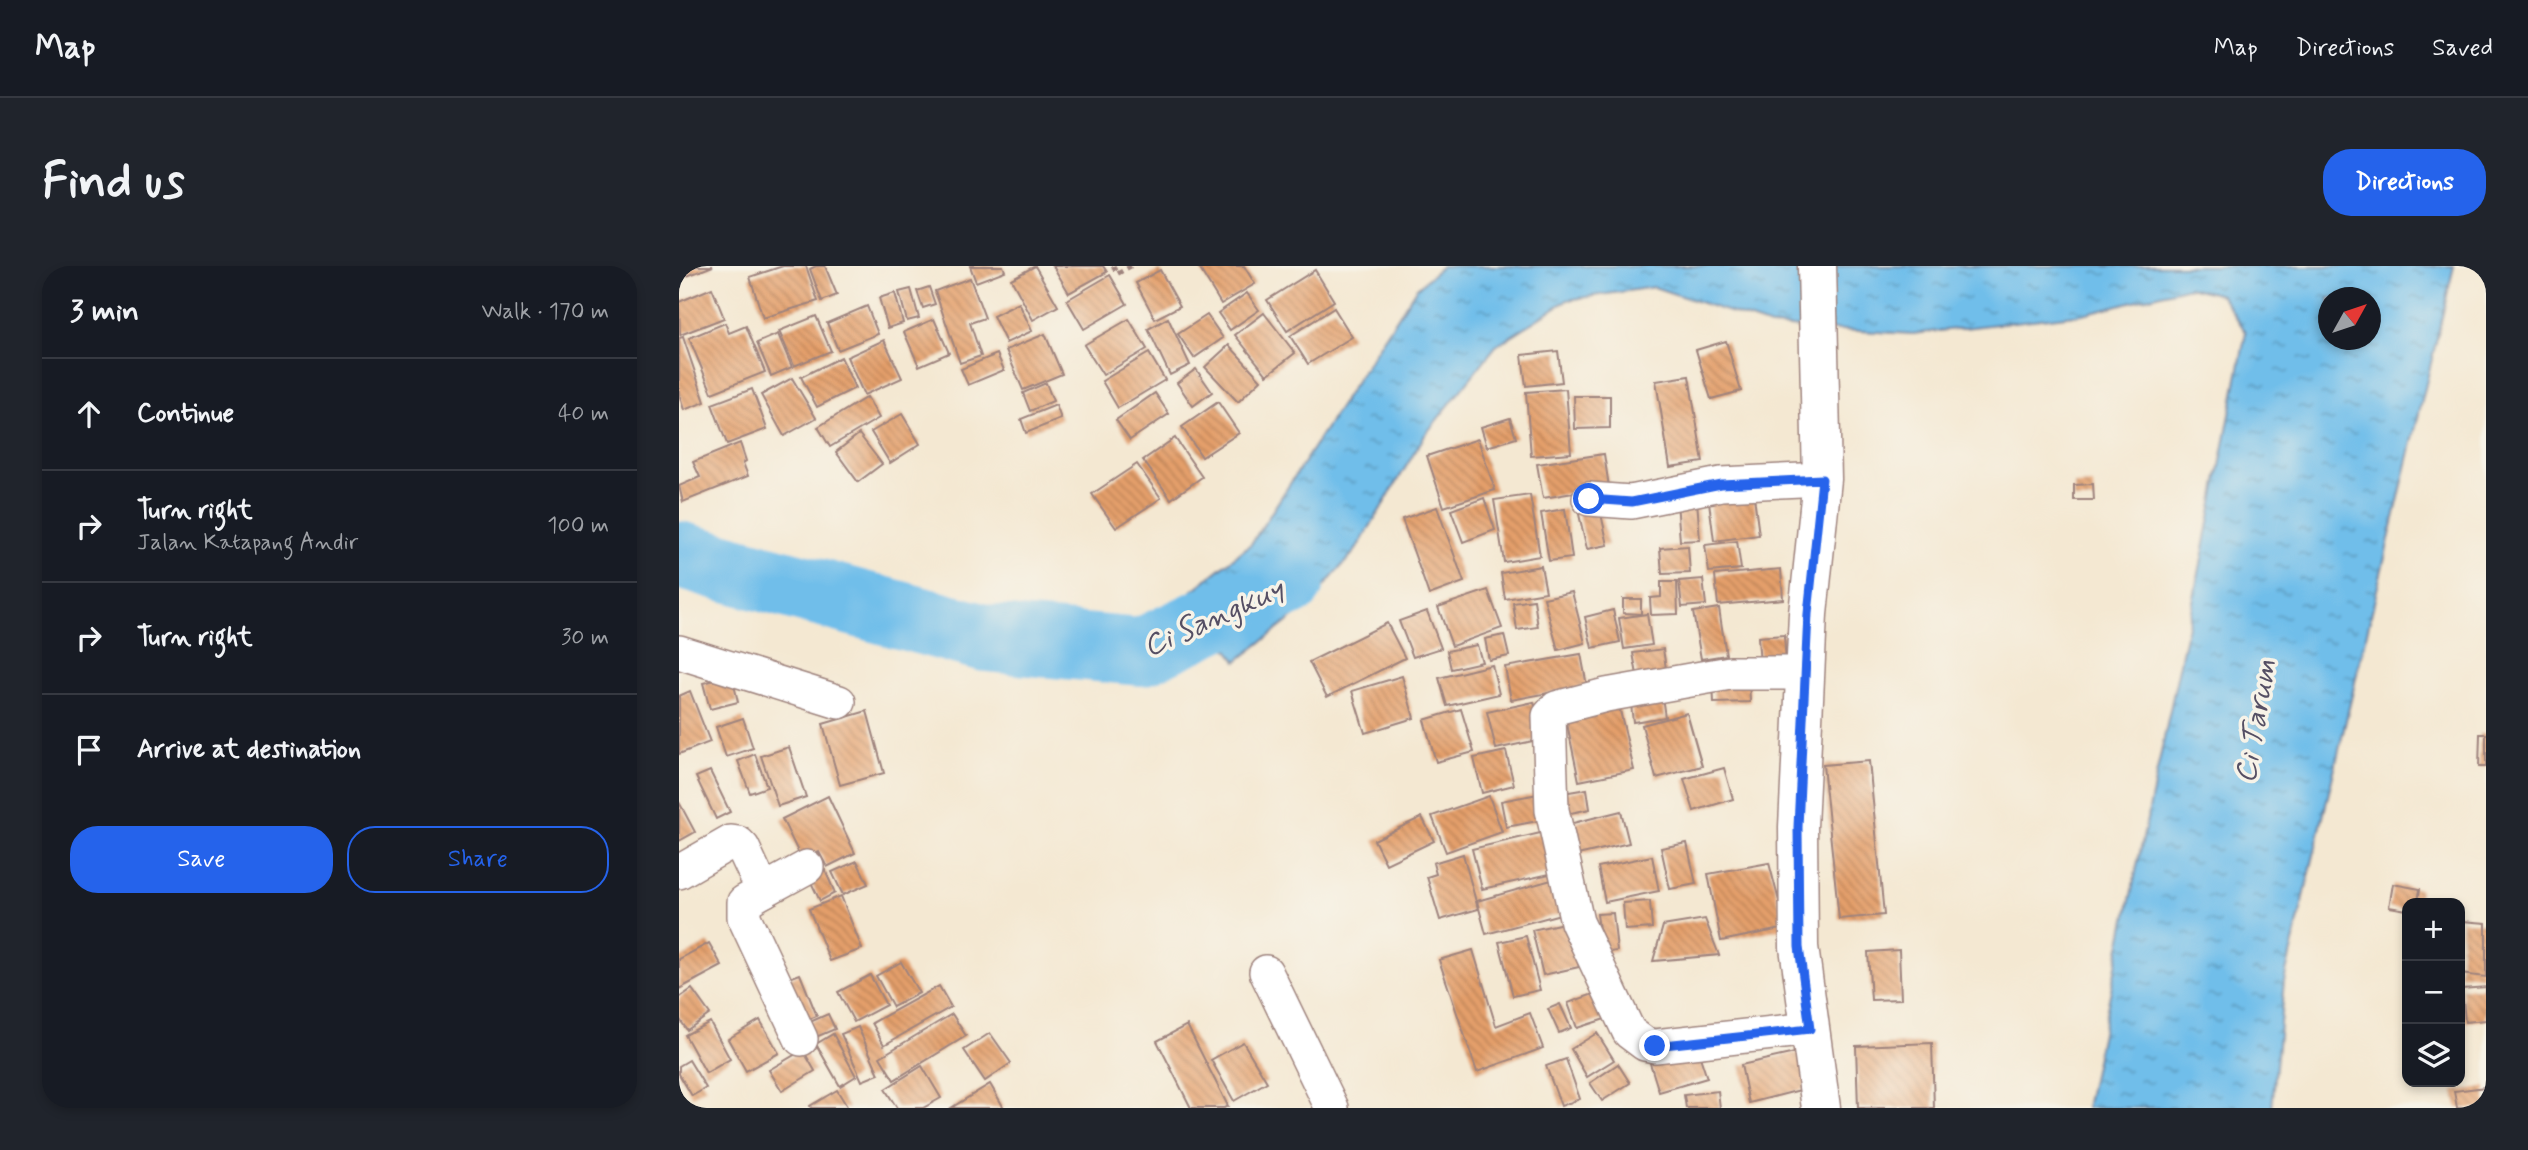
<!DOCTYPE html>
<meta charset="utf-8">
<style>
:root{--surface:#171b24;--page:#20242c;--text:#f1f3f6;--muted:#9ea1a6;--line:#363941;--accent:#2563eb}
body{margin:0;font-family:Mynerve,sans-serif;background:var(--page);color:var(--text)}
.controls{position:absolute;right:21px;bottom:21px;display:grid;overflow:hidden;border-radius:14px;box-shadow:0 4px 10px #0003}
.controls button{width:63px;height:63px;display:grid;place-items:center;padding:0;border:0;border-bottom:2px solid var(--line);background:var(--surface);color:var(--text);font:35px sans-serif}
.compass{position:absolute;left:1639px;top:21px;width:63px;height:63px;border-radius:50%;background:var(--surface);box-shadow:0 4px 10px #0003;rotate:50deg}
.stop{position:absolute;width:21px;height:21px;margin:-16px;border:5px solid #2563eb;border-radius:50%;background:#fff}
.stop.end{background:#2563eb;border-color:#fff;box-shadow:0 2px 7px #0008}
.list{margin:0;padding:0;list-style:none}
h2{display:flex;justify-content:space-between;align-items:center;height:91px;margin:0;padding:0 28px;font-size:30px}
h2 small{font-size:23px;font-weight:400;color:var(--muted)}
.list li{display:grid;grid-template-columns:46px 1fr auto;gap:21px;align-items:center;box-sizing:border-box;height:112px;padding:0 28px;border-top:2px solid var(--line)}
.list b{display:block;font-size:26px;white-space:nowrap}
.list p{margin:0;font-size:23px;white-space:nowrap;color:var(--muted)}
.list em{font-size:23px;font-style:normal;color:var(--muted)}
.actions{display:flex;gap:14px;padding:21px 28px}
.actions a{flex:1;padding:16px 0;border:2px solid var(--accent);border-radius:28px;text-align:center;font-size:24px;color:var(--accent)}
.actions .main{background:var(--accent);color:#fff}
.icon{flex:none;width:38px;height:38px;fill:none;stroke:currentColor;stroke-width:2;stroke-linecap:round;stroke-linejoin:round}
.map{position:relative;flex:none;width:1807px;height:842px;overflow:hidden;border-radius:28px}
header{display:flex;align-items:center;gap:42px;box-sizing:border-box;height:98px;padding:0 35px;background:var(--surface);border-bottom:2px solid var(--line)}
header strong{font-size:33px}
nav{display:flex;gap:38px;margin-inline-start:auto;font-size:24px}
.intro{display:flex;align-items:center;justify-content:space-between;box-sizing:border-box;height:168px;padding:0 42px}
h1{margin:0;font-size:49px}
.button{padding:18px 32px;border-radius:28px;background:var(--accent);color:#fff;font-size:24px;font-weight:700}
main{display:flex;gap:42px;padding:0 42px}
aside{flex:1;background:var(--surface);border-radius:28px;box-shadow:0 4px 10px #0003}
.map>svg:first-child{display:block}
.water{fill:url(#water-ripples);stroke:#5c6e8a;stroke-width:2;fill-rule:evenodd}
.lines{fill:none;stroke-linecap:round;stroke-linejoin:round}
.river{stroke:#6fbeea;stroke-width:68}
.building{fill:url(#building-back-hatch)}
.minor-casing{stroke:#9f847e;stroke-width:36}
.tertiary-casing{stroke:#9f847e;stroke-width:41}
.path{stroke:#9f847e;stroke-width:4.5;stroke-dasharray:5 5;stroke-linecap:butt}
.minor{stroke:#fff;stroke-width:33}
.tertiary{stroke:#fff;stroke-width:38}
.route{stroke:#2563eb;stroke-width:9}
.labels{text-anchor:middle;stroke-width:7;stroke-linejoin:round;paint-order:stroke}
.water-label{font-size:30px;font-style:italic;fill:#554f64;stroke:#f7f3e8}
</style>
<header>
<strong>Map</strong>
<nav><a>Map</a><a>Directions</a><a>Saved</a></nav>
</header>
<div class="intro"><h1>Find us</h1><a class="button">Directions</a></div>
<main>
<aside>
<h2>3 min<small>Walk · 170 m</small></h2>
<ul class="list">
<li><svg class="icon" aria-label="ahead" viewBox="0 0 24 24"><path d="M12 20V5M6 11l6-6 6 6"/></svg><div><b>Continue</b></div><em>40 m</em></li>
<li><svg class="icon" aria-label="right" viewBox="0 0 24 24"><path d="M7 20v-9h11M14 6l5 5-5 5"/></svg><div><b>Turn right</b><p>Jalan Katapang Andir</p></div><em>100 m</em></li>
<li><svg class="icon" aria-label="right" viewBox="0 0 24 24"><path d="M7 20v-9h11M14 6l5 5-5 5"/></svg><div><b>Turn right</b></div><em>30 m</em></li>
<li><svg class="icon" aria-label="arrive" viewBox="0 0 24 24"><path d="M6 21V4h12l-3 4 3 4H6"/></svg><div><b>Arrive at destination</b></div></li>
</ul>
<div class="actions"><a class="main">Save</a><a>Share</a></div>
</aside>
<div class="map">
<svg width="1807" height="842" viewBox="0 0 1807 842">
<defs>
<pattern id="water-ripples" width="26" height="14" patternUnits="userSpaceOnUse" patternTransform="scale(1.75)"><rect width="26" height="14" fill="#6fbeea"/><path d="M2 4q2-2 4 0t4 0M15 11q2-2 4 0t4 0" fill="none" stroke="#5d9abe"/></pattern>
<pattern id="building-back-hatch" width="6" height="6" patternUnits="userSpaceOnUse" patternTransform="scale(1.75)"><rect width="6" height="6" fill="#e49f6a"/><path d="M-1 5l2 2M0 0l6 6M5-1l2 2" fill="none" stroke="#bb8157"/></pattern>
</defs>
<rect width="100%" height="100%" fill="#f7f3e8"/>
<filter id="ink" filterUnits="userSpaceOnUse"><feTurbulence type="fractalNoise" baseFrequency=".0143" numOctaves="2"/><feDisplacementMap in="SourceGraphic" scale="14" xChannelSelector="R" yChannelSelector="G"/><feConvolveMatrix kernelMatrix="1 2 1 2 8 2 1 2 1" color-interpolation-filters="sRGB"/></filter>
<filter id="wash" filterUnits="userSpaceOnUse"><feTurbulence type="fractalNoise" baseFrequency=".00686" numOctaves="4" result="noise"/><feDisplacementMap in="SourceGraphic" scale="28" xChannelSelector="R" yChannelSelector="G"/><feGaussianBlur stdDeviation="1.57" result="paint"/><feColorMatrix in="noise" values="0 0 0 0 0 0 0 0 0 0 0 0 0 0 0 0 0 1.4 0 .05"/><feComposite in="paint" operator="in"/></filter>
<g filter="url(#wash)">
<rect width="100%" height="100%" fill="#f4e8d2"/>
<!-- water -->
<path class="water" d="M763,0h1012l-170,715 -12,127h-186l116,-549 44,-227 -25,-37 -32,-8 -106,27 -170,20 -142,-8 -117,-39 -87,13 -71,46 -71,89 -69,115 -51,58 -68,53 -51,-65 65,-52 165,-255zM1650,32h42v42h-42z"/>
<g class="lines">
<!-- river -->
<path class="river" d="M0,289l306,83 156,14 149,-70"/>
</g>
<g id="blocks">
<!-- building -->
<g class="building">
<path d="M0,0h34l-34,13z"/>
<path d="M104,0h23l12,35 -55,17 -13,-41z"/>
<path d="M137,0h9l12,29 -15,6 -12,-32z"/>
<path d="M291,0h33l2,5 -29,11z"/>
<path d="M356,0l23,40 -25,14 -22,-41z"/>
<path d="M374,0h50l4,6 -38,21z"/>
<path d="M519,0h46l11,18 -34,20z"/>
<path d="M481,4l20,36 -25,13 -19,-36z"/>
<path d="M636,4l19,31 -47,30 -20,-31z"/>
<path d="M431,9l17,29 -43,25 -17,-29z"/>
<path d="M291,12l15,40 -15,5 11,33 -21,7 -25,-72z"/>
<path d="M250,21l6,17 -12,4 -6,-17z"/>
<path d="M33,22l12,30 -44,17 -1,-33z"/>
<path d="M232,23l8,29 -12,3 -8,-29z"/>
<path d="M216,27l8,30 -15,5 -9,-30z"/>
<path d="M568,27l12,17 -29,20 -12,-17z"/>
<path d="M340,37l13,28 -26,12 -13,-27z"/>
<path d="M188,40l11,28 -40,16 -11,-27z"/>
<path d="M655,42l18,29 -44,27 -18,-28z"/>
<path d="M585,47l31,40 -28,22 -32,-40z"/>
<path d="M528,49l16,23 -29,20 -16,-24z"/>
<path d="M137,50l15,35 -37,15 -15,-35z"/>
<path d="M489,52l22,47 -20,10 -22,-46z"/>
<path d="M255,53l15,34 -30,13 -15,-34z"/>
<path d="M450,53l18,30 -44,26 -19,-30z"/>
<path d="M46,57l4,10 17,-7 19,46 -53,21 -23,-55z"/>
<path d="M99,68l14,33 -21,9 -14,-33z"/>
<path d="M366,68l17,40 -39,16 -17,-40z"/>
<path d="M4,71l22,65 -21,8 -5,-16v-56z"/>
<path d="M205,74l18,38 -38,17 -17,-38z"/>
<path d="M1047,75l15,50 -30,8 -15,-49z"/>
<path d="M550,79l32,35 -23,22 -33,-35z"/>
<path d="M879,85l4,31 -36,4 -4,-31z"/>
<path d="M470,87l16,27 -47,28 -16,-27z"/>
<path d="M318,88l7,16 -36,15 -7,-16z"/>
<path d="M162,91l14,31 -38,19 -16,-30z"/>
<path d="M517,103l16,23 -19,14 -16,-23z"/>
<path d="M1010,110l14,86 -33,5 -14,-86z"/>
<path d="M113,112l24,40 -32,18 -23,-41z"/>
<path d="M367,117l7,18 -23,10 -7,-18z"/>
<path d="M73,123l15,40 -40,15 -15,-40z"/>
<path d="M887,123l5,64 -40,3 -5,-64z"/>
<path d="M476,127l14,21 -39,26 -14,-20z"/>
<path d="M895,130h36v32l-35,1z"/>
<path d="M188,131l12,21 -49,29 -12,-20z"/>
<path d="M539,136l21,31 -37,24 -20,-30z"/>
<path d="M377,139l5,14 -35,14 -5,-14z"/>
<path d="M223,148l18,30 -30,19 -19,-31z"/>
<path d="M831,152l6,20 -29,9 -6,-20z"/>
<path d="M180,168l23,30 -24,18 -22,-30z"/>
<path d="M496,172l27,39 -31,22 -28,-39z"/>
<path d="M799,173l17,51 -51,17 -17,-51z"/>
<path d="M61,177l6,18 -3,2 5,13 -65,26 -4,-16 21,-9 -7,-15z"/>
<path d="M925,188l5,33 -66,11 -6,-34z"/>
<path d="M458,198l24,34 -45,30 -24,-34z"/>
<path d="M1414,218l1,16h-20v-15z"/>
<path d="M1074,223l6,46 -45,6 -6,-47z"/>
<path d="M851,229l10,61 -36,6 -10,-62z"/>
<path d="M805,232l11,32 -32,12 -12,-32z"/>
<path d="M1018,234l3,40 -20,1 -3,-40z"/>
<path d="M920,239l9,40 -21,4 -9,-39z"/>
<path d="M758,241l27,75 -35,13 -27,-76z"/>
<path d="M886,243l7,49 -23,3 -8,-48z"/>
<path d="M1058,275l4,28 -32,3 -4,-27z"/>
<path d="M1009,280l2,27 -28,1 -2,-26z"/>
<path d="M862,300l5,26 -41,7 -4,-26z"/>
<path d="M1102,303l2,30 -65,6 -3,-30z"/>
<path d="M1024,313l3,26 -24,2 -3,-26z"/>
<path d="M982,316h16l1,32 -27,1 -1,-17 11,-1z"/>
<path d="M809,324l14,38 -50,18 -14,-39z"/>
<path d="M893,326l13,51 -27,7 -14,-52z"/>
<path d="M944,333h18v15l-18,-1z"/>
<path d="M855,334l4,27 -21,3 -4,-27z"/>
<path d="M1040,342l7,47 -25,4 -8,-47z"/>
<path d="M934,344l7,32 -28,6 -7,-31z"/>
<path d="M748,345l14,37 -28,9 -14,-36z"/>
<path d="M968,348l5,31 -28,4 -5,-31z"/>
<path d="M708,357l18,35 -78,39 -18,-35z"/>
<path d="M825,369l5,21 -20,4 -4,-21z"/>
<path d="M1105,369l2,29 -26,1 -2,-28z"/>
<path d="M798,379l5,17 -31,7 -4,-18z"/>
<path d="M984,383l4,26 -29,5 -5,-27z"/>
<path d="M902,388l6,32 -76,14 -6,-33z"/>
<path d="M813,399l7,29 -52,12 -8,-28z"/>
<path d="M53,410l6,26 -28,7 -7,-26z"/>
<path d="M723,410l12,42 -49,15 -13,-42z"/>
<path d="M1070,414l1,22 -36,1 -1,-21z"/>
<path d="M982,424l4,27 -32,5 -3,-27z"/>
<path d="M11,425l20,51 -31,12v-58z"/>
<path d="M938,432l17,72 -55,11 -15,-72z"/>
<path d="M855,436l8,37 -46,10 -9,-37z"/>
<path d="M782,443l13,43 -38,10 -12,-42z"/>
<path d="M188,445l17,62 -44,12 -17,-61z"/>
<path d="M1008,447l15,53 -46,12 -14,-53z"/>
<path d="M64,452l10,30 -27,9 -10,-30z"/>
<path d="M1801,468h6v33h-7z"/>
<path d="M110,481l17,50 -28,9 -17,-50z"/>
<path d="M827,485l8,34 -32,8 -8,-35z"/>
<path d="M76,488l12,33 -17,6 -12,-32z"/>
<path d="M1190,495l15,154 -45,4 -16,-154z"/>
<path d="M1045,502l9,31 -39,12 -10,-32z"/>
<path d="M31,505l20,41 -14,7 -20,-42z"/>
<path d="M908,523l3,20 -29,6 -4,-21z"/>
<path d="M859,528l5,26 -37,7 -5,-26z"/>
<path d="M149,530l27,57 -28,14 -8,-15 -17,8 -20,-41z"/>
<path d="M810,530l13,36 -56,20 -14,-36z"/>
<path d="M0,536l16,30 -16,9z"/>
<path d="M942,545l8,32 -60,14 -8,-31z"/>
<path d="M743,551l12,24 -48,23 -12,-24z"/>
<path d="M870,565l10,41 -77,17 -10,-40z"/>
<path d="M1008,577l9,41 -26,5 -9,-41z"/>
<path d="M784,588l15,55 -38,11 -13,-43 9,-3 -3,-11z"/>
<path d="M973,590l7,35 -54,11 -7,-35z"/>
<path d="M178,595l11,23 -25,11 -11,-23z"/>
<path d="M1090,597l17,65 -65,13 -13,-67z"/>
<path d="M146,604l10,23 -15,8 -11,-23z"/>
<path d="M876,613l9,34 -78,21 -9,-33z"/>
<path d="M1714,618l27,5 -2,14h-11v7l-18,-3z"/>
<path d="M162,630l21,53 -32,12 -21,-52z"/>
<path d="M971,635l2,27 -27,2 -2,-27z"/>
<path d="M934,647l4,38 -15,2 -5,-39z"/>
<path d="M1026,653l14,36 -66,6 10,-35z"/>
<path d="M1783,655l24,2v54l-26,-3z"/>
<path d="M889,656l11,45 -36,8 -11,-45z"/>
<path d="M847,670l14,54 -27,6 -14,-54z"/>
<path d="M30,677l13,23 -43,23v-30z"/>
<path d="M794,684l23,76 34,-13 13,35 -66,24 -38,-112z"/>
<path d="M1220,684l2,49 -30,1 -3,-48z"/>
<path d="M222,696l18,31 -26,14 -17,-31z"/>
<path d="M121,708l17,42 -16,6 -17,-42z"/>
<path d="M191,709l16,30 -32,17 -16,-30z"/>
<path d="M260,720l12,21 -67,38 -12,-22z"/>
<path d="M1807,721v33l-21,2 -3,-33z"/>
<path d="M13,723l18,25 -23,16 -8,-12v-20z"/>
<path d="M920,726l9,26 -31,10 -9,-25z"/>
<path d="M881,738l11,24 -12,5 -11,-24z"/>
<path d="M149,748l7,15 -26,11 -6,-15z"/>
<path d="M273,748l14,22 -72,44 -14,-23z"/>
<path d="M81,754l19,33 -33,18 -18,-32z"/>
<path d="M31,756l20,37 -24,14 -21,-38z"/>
<path d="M508,759l41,81 -4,2h-33l-34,-67z"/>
<path d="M179,761l21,47 -17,7 -21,-47z"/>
<path d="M311,767l21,30 -26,18 -21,-31z"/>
<path d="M918,767l17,27 -27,17 -16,-28z"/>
<path d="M154,768l23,42 -16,10 -24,-42z"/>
<path d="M564,776l24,40 -33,19 -23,-41z"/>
<path d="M1253,777l2,65h-76l-2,-62z"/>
<path d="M1018,782l10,30 -48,14 -9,-29z"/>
<path d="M124,784l12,21 -33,20 -13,-21z"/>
<path d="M1125,785l8,36 -63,16 -8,-38z"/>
<path d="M887,793l14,40 -19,7 -15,-40z"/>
<path d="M10,794l17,28 -14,8 -13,-22v-8z"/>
<path d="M939,798l12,19 -28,18 -12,-18z"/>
<path d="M243,800l19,32 -18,10h-26l-12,-19z"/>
<path d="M311,818l14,24h-53z"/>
<path d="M1807,821v21h-29l-3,-17z"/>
<path d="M158,824l11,18h-37l-1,-2z"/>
<path d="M1039,825l2,17h-34l-2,-13z"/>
</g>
</g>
</g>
<g filter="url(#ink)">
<use href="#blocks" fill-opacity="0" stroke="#9f847e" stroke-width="2"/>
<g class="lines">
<!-- minor casing -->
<g class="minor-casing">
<g id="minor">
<path d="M910,233l42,3 90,-18 101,-5"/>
<path d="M0,386l160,50"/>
<path d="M1126,407h-75l-124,22 -50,13 -7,8 3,94 25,112 52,110 16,12 10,2 155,-17"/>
<path d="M0,606l52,-30 7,1 5,5 20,43 -19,11v15l57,122"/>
<path d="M84,625l44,-24"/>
<path d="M587,706l66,136"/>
</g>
</g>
<!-- tertiary casing -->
<g class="tertiary-casing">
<path id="tertiary" d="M1138,0l5,213 -14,135 -10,213 1,120 22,161"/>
</g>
<!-- path -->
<path class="path" d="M434,0l4,8 14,-8"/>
<!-- minor -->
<use href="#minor" class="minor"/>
<!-- tertiary -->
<use href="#tertiary" class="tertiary"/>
</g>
</g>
<g class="lines" filter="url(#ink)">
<!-- route -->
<path class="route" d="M910,233l43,3 89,-18 101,-5 -14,135 -10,213 1,120 11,82 -155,17"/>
</g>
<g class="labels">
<!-- water labels -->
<g class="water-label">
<text transform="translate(534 351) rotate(-24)" y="10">Ci Sangkuy</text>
<text transform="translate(1576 455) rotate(-80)" y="10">Ci Tarum</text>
</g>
</g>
</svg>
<div class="controls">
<button>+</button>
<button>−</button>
<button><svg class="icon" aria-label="layers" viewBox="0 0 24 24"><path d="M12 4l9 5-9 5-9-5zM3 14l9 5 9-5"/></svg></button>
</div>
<svg class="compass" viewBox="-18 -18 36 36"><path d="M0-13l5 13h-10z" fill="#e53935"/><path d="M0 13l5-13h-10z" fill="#9ea1a6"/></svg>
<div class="stop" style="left:910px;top:233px"></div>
<div class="stop end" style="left:976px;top:780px"></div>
</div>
</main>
